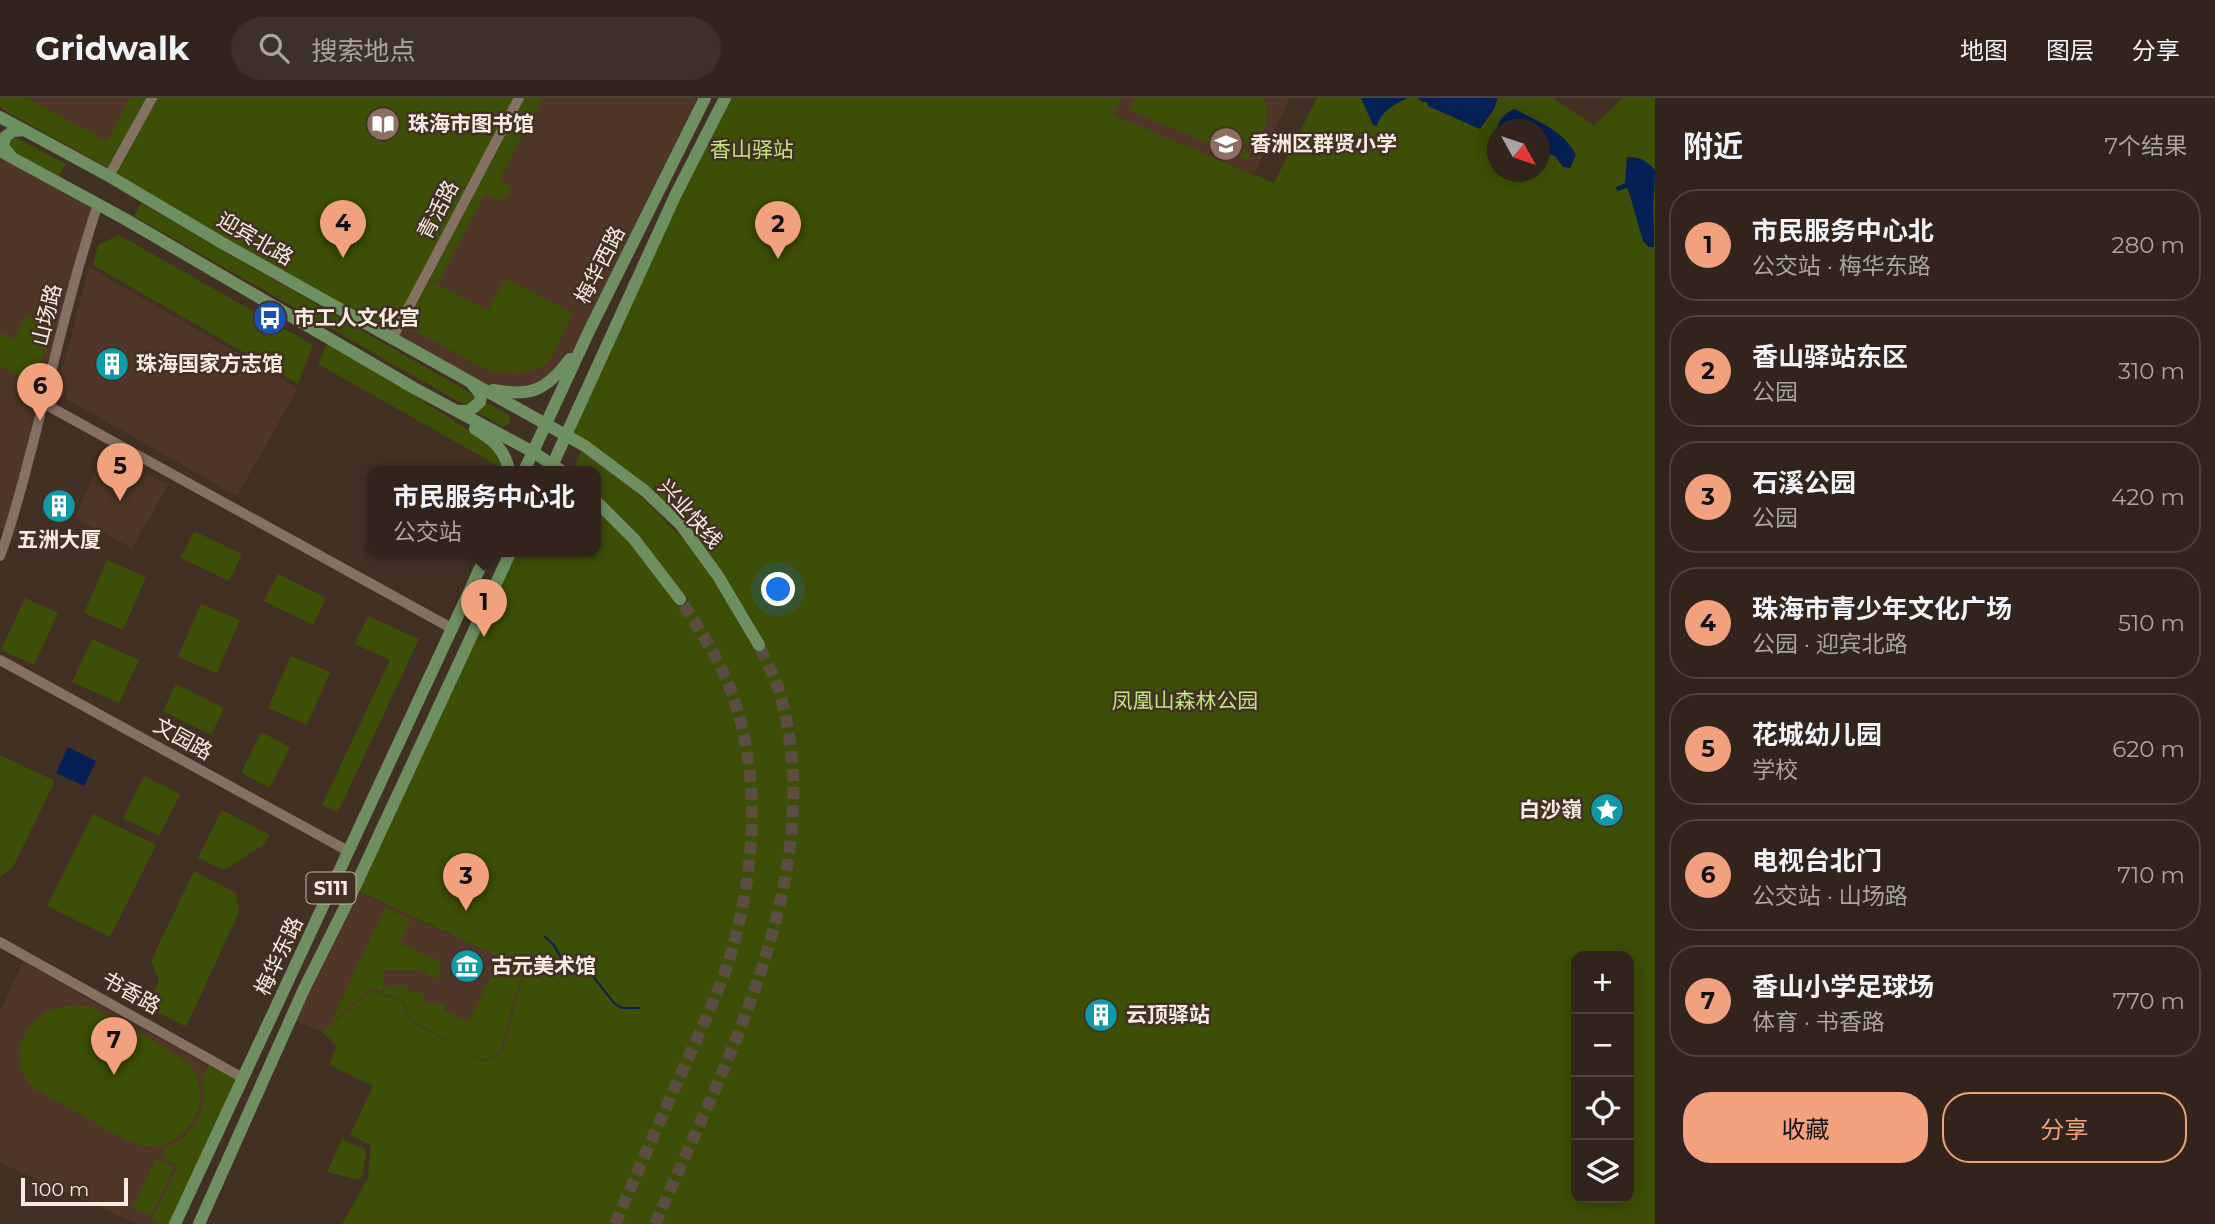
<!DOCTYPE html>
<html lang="zh">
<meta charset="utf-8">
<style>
:root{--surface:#32241c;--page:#3d3029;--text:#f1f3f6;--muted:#a8a4a3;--line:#4d413b;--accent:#f1a17d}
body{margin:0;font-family:Montserrat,"Noto Sans SC",sans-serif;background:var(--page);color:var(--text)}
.controls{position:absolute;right:21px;bottom:21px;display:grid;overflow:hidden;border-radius:14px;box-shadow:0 4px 18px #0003}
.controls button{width:63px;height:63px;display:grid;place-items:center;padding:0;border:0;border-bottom:2px solid var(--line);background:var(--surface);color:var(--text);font:35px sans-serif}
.compass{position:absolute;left:1487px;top:21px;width:63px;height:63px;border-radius:50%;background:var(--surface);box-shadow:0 4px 18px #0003;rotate:130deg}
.scale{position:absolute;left:21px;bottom:18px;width:107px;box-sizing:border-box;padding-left:7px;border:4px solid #f8ebe4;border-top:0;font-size:19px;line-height:24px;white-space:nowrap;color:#f8ebe4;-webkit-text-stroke:5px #423025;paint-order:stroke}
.you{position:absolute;left:779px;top:492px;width:24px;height:24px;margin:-18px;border:5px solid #fff;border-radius:50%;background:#1a73e8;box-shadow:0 0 0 10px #1a73e833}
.badge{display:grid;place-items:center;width:46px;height:46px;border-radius:50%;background:var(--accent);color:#111;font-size:23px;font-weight:700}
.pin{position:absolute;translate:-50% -58px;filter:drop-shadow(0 2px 4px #0008)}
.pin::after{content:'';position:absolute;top:37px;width:24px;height:21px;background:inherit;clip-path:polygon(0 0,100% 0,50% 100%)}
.popup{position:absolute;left:367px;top:368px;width:234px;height:91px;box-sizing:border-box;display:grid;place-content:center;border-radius:14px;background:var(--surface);filter:drop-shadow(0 2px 5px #0005);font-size:23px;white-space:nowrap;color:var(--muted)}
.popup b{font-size:26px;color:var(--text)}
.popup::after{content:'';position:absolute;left:50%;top:100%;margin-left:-14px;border:14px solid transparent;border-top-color:var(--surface)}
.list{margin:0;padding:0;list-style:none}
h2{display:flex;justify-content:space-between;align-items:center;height:91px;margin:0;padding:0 28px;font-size:30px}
h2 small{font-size:23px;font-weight:400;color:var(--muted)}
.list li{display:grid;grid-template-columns:46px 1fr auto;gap:21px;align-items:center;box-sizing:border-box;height:112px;margin:0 14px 14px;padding:0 14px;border:2px solid var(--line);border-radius:28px}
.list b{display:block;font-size:26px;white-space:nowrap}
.list p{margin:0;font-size:23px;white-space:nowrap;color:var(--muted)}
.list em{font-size:23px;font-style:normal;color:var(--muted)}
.actions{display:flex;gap:14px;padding:21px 28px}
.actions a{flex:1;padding:16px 0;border:2px solid var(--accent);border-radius:28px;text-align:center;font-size:24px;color:var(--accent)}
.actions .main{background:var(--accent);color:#111}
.icon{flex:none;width:38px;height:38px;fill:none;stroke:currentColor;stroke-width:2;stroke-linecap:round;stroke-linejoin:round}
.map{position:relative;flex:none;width:1655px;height:1126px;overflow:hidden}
header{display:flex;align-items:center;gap:42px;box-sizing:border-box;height:98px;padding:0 35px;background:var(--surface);border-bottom:2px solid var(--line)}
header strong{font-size:33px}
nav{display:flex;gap:38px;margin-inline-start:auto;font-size:24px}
.search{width:490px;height:63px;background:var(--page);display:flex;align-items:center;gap:18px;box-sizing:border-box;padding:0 24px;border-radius:38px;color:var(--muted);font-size:26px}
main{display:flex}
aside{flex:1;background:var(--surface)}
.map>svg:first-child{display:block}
.built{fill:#4f3628}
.green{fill:#3d4e06;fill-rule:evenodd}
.water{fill:#052055}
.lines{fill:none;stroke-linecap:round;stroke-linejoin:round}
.stream{stroke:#052055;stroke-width:2}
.major-tunnel{stroke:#5d4c42;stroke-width:12;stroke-dasharray:12 6;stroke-linecap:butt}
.minor{stroke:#857064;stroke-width:10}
.major{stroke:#6e8f62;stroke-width:12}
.labels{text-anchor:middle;stroke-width:5;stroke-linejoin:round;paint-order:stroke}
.shield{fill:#423025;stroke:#c1b3ab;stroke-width:2}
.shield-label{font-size:19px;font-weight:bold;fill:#f8ebe4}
.poi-label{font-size:21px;font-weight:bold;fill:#f8ebe4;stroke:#423025;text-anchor:start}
.park-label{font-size:21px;fill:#c2e27d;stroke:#423025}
.street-label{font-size:21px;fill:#f8ebe4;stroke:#423025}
</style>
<header>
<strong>Gridwalk</strong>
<div class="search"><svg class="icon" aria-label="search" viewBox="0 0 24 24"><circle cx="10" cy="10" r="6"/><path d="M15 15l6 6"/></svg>搜索地点</div>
<nav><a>地图</a><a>图层</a><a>分享</a></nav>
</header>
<main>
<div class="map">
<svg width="1655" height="1126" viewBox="0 0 1655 1126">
<rect width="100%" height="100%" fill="#423025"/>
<!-- built -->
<g class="built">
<path d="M27,0h103l-23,44z"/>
<path d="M519,0h186l-134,259 -35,33 -57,-3 -87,-48z"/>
<path d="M1122,0h168l-36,76 -140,-59z"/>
<path d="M0,60l95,47 -87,326 -8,-4z"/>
<path d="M89,169l209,121 -61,108 -181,-103z"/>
<path d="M104,352l64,35 -36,63 -57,-30z"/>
<path d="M354,792l171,79 -23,83 -17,10 -73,-40 -11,-21 -28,-11 -51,42 -31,-13z"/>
<path d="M23,864l182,102 14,13 -56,147h-25l-138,-61v-152z"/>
</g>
<!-- green -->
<g class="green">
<path d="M0,0h27l80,43 23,-43h18l-38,71 -103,-57 -7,-6z"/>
<path d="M152,0h366l-126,241 -283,-163z"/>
<path d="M520,0h23l-44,82 10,6 2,6 -11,9 -15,-7 -47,89 -12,-6z"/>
<path d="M725,0h397l-8,17 160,68 43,-85h235l42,27 29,-27h32v1126h-1313l26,-46 3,-33 -21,-10 23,-49 -44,-21 8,-19 -15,-14 50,-42 29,11 11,21 73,40 17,-10 23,-83 -171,-80 158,-338h84v-50l84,98h8l-60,-75 -32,-31v-22h-24l10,-21 56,44 52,52 -9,-21 -115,-91zM1498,32h42v42h-42zM1576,858h53v242h-53z"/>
<path d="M1132,0h132c9,21 -1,44 -24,50l11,5 -3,7 -119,-50 4,-7z"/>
<path d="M10,40h7l49,26 -7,12 -49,-27 -2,-6z"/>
<path d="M141,105l369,213c1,6 -1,8 -7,11l-369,-211z"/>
<path d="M119,137l194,110 -15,39 -205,-119 5,-20z"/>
<path d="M505,180l68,35 -20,42 -6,8 -8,5 -22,5 -28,-2 -85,-46 24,-45 60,30z"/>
<path d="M26,218l26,7 -17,62 -35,-19v-33l14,6z"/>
<path d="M327,245l84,49 16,12 64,40 11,15 -2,8 -182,-103z"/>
<path d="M194,433l48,23 -13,27 -48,-23z"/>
<path d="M107,462l39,17 -23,53 -39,-17z"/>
<path d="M278,476l48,24 -13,27 -49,-24z"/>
<path d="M25,500l33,15 -24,52 -33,-15z"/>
<path d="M201,506l39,16 -23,53 -39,-16z"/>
<path d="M368,518l51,23 -81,173 -16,-7 68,-145 -35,-16z"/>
<path d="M92,541l47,21 -20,43 -47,-21z"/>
<path d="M291,558l39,16 -23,53 -39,-17z"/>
<path d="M176,586l48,24 -13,27 -48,-24z"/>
<path d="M261,634l29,15 -20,41 -29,-15z"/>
<path d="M0,657l55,26 -42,86 -13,10z"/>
<path d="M144,678l36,18 -21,42 -36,-18z"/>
<path d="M222,712l48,25 -8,11 -38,24 -26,-12z"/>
<path d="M93,716l63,31 -46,92 -63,-31z"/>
<path d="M194,773l42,22 3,19 -53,115 -39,-21 12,-25 -8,-20z"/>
<path d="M385,810l26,12 -11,23 40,18 -1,16h-12v-6l-43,-1 -1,21 -11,-3 -41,34z"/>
<path d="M499,861l24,11 -23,81 -15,10 -72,-40 -11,-21 -18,-7 1,-8h23l1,7 15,1v10h22l-3,7 26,12z"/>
<path d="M75,907c8,0 14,1 21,4 15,6 90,49 97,59 21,36 -7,82 -49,78 -5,-1 -11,-3 -16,-5l-93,-52c-27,-23 -18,-62 13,-78 9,-4 18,-5 27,-6z"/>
<path d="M210,965l29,16 -68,145h-10l-9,-4 26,-54 -16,-9 3,-10c5,-2 11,-4 16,-7 17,-14 28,-41 21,-62z"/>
<path d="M342,1041l24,11 -3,25 -4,5 -32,-8z"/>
<path d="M156,1061l18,8 -23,49 -18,-9z"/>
</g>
<!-- water -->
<g class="water">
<path d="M1361,0h46c-13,7 -26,13 -30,28l-4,-1z"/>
<path d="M1418,0h80l-4,11 -14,20 -52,-23 -1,-4h-4z"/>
<path d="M1515,11c22,13 48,20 61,46l-6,13 -7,-1 -8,-11 -15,-4v-22h-42l-1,6 -2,-2c4,-12 7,-21 20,-25z"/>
<path d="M1627,59c14,0 18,3 28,13 0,12 -1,24 -2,35 0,14 2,28 1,42h-5l-6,-6 -14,-49 -2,-4 -10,3 -1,-4 9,-4z"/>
<path d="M68,649l28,14 -12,25 -28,-13z"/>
</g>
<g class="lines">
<!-- stream -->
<path class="stream" d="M545,839l8,7 18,30 17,-4 26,33 8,5h17"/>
<!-- major-tunnel -->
<g class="major-tunnel">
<path d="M615,1126c20,-47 41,-94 62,-141 18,-41 38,-81 52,-123 25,-82 33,-176 6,-258 -12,-37 -34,-70 -55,-103"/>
<path d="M655,1126c69,-159 176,-352 125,-530 -5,-17 -14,-33 -21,-49"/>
</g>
<!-- minor -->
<g class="minor">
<path d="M109,78l43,-78"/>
<path d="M392,241l127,-241"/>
<path d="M43,305l410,226"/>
<path d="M0,458c14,-37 23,-75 33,-113 21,-80 39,-161 65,-239"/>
<path d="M0,562l348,191"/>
<path d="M0,844l243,136"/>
</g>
<!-- major -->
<g class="major">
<path d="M0,19l109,59 115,68 361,202 60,45 36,34 37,51 41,69"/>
<path d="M0,53l125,68 289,169 119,64 29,19"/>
<path d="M10,57l-7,-8 2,-10 8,-6 11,-1"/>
<path d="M493,292c37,7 53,1 77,-31"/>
<path d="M458,313h11l11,-9 1,-7 -8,-10"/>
<path d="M475,331c18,11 30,20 34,42"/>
<path d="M551,370l125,-274 49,-96"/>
<path d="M524,373l67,-144 114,-229"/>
<path d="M596,403l38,38 46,60"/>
<path d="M175,1126l313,-673"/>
<path d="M199,1126l105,-235 48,-96 159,-342"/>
</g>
</g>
<!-- icons -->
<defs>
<g id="library-disc" transform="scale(1.75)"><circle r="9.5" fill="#8d6e63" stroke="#423025"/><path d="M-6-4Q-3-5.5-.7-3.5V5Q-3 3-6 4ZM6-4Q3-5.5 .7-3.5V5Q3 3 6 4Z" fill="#fff"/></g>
<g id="school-disc" transform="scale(1.75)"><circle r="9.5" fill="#8d6e63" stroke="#423025"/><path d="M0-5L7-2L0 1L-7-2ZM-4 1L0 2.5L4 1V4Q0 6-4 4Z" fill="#fff"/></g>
<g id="bus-disc" transform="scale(1.75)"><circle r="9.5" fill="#1a4fb4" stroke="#423025"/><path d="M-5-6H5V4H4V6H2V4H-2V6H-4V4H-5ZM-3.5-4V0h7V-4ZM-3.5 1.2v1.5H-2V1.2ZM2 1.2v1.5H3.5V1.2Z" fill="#fff"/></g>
<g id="building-disc" transform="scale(1.75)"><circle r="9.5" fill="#0f9aa8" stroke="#423025"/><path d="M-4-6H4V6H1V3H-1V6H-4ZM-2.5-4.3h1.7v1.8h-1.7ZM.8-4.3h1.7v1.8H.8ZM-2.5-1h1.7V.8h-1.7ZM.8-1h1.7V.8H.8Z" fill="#fff"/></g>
<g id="sight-disc" transform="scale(1.75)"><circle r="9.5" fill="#0f9aa8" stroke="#423025"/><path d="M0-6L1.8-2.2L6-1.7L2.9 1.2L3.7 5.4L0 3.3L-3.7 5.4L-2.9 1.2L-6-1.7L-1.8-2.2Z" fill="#fff"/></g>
<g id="museum-disc" transform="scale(1.75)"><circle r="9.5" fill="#0f9aa8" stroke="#423025"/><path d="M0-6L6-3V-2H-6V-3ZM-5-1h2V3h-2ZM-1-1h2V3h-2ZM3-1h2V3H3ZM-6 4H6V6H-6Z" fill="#fff"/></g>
</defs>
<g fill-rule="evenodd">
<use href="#library-disc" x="383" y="26"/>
<use href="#school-disc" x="1226" y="46"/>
<use href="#bus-disc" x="270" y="220"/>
<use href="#building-disc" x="112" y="266"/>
<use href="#building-disc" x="59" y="408"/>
<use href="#sight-disc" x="1607" y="712"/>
<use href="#museum-disc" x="467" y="868"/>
<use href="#building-disc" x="1101" y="917"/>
</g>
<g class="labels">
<!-- shield labels -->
<rect class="shield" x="306.5" y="774.5" width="49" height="31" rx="5"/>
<g class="shield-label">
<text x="331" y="797">S111</text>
</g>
<!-- poi labels -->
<g class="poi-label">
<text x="408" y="33">珠海市图书馆</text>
<text x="1250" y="53">香洲区群贤小学</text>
<text x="294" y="227">市工人文化宫</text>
<text x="136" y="273">珠海国家方志馆</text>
<text x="59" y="449" text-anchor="middle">五洲大厦</text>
<text x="1582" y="719" text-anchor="end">白沙嶺</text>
<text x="491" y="875">古元美术馆</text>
<text x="1126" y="924">云顶驿站</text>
</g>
<!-- park labels -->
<g class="park-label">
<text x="752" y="59">香山驿站</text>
<text x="1185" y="610">凤凰山森林公园</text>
</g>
<!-- street labels -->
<g class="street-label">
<text transform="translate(438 112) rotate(-62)" y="7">青活路</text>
<text transform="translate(255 141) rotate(30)" y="7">迎宾北路</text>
<text transform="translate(600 167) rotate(-63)" y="7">梅华西路</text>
<text transform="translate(47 217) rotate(-76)" y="7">山场路</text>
<text transform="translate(690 416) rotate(48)" y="7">兴业快线</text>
<text transform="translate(183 641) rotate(29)" y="7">文园路</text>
<text transform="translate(279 858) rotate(-65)" y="7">梅华东路</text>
<text transform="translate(131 895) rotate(29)" y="7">书香路</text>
</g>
</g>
</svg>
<div class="controls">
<button>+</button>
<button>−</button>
<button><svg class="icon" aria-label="locate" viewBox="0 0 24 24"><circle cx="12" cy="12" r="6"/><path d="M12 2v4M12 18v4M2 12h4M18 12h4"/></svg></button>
<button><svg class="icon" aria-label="layers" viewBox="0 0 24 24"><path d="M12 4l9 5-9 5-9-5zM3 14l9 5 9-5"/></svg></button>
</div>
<svg class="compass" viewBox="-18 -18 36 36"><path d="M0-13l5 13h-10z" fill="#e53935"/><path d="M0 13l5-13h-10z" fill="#a8a4a3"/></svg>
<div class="scale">100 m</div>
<div class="you"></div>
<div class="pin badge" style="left:484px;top:539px">1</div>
<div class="popup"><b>市民服务中心北</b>公交站</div>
<div class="pin badge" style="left:778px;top:161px">2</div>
<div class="pin badge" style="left:466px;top:813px">3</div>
<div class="pin badge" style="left:343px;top:160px">4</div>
<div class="pin badge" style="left:120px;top:403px">5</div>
<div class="pin badge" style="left:40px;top:323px">6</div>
<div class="pin badge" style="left:114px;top:977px">7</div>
</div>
<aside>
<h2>附近<small>7个结果</small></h2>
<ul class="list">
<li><span class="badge">1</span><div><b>市民服务中心北</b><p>公交站 · 梅华东路</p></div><em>280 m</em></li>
<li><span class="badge">2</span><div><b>香山驿站东区</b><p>公园</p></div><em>310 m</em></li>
<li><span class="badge">3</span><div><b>石溪公园</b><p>公园</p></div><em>420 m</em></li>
<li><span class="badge">4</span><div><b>珠海市青少年文化广场</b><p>公园 · 迎宾北路</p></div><em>510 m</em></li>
<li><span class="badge">5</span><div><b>花城幼儿园</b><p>学校</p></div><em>620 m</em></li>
<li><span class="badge">6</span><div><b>电视台北门</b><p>公交站 · 山场路</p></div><em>710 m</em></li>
<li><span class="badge">7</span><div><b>香山小学足球场</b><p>体育 · 书香路</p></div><em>770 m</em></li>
</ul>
<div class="actions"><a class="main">收藏</a><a>分享</a></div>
</aside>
</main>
